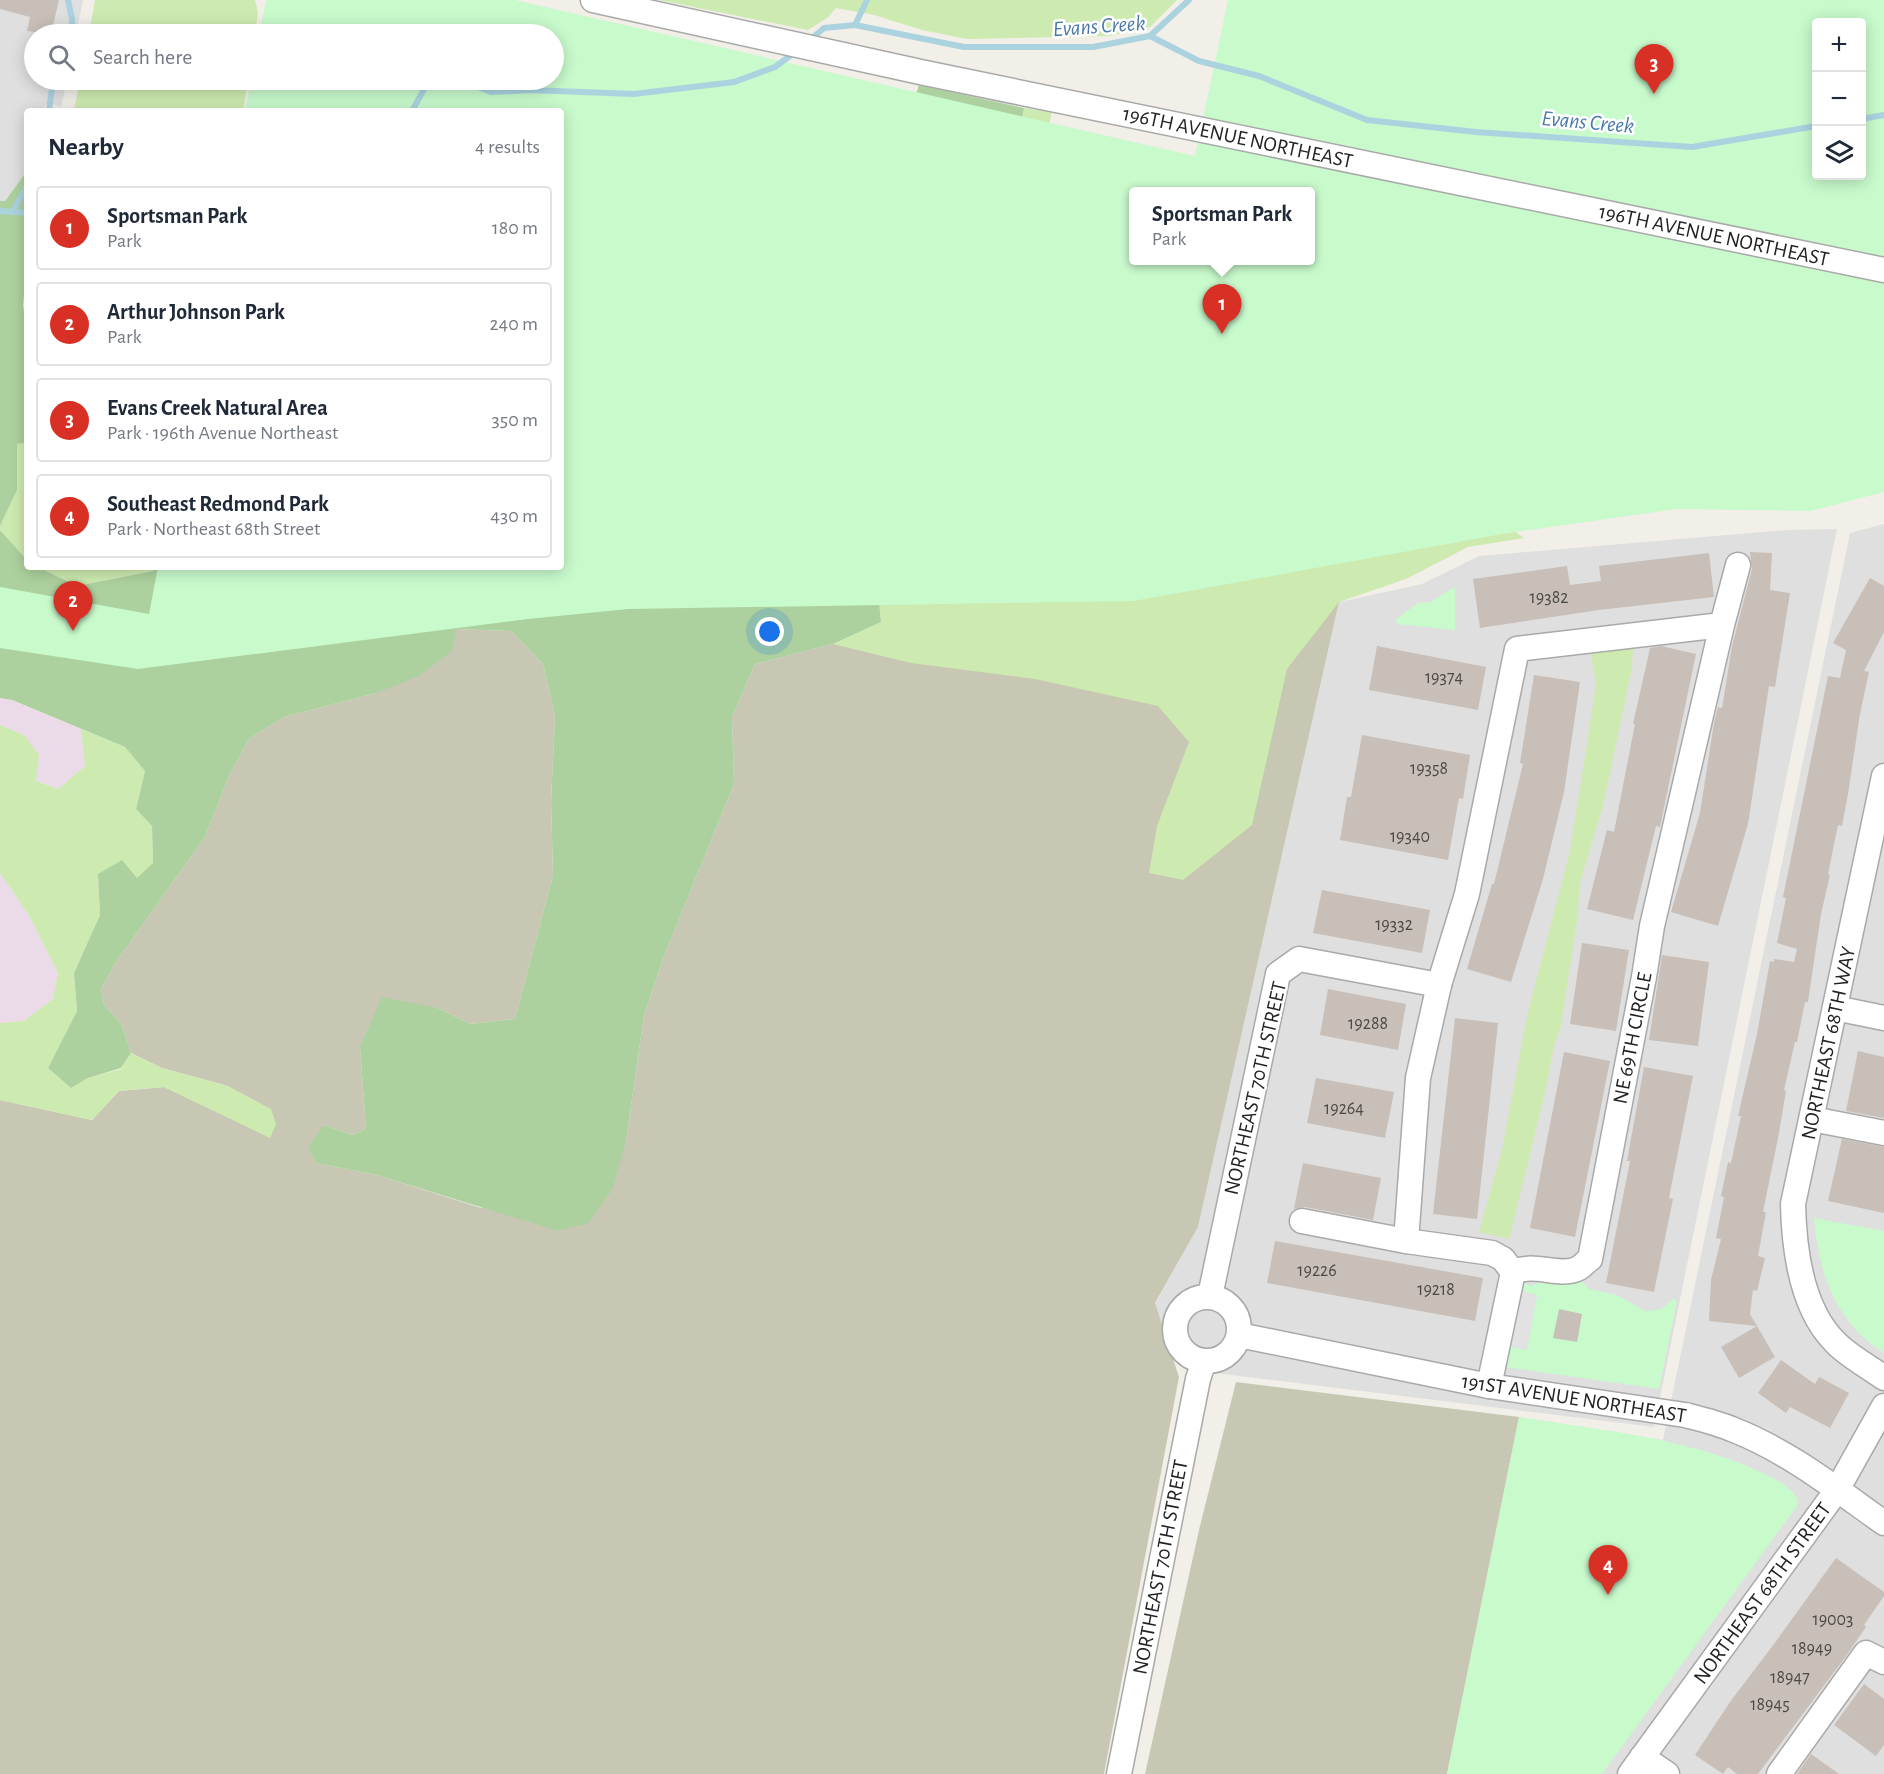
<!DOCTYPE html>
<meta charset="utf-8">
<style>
:root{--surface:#fff;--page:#f2f2f3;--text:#1f2937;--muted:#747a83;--line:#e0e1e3;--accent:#d93025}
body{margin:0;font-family:"Alegreya Sans",sans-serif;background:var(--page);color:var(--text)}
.controls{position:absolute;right:18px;top:18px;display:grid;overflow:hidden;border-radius:6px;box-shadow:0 3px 15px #0003}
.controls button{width:54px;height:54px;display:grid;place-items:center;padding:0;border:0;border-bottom:2px solid var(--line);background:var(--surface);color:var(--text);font:30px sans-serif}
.you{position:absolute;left:770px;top:632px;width:21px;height:21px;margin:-15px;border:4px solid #fff;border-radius:50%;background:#1a73e8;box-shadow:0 0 0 9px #1a73e833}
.badge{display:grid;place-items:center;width:39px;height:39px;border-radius:50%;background:var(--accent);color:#fff;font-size:20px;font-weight:700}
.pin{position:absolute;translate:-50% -50px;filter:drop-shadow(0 2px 3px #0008)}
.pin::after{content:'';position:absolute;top:32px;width:21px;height:18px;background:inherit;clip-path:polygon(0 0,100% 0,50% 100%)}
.popup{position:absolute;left:1129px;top:187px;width:186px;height:78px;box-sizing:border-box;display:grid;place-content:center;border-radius:6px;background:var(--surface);filter:drop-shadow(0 2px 4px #0005);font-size:20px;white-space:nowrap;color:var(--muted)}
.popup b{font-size:22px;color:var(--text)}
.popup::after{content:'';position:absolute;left:50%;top:100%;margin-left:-12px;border:12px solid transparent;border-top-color:var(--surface)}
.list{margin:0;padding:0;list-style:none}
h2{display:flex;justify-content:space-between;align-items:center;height:78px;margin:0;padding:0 24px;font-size:26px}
h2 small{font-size:20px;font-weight:400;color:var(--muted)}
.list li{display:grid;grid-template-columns:39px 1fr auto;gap:18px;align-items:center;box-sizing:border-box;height:84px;margin:0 12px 12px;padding:0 12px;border:2px solid var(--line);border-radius:6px}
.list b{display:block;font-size:22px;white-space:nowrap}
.list p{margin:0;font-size:20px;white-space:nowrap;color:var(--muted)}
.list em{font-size:20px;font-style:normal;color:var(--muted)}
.icon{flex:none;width:33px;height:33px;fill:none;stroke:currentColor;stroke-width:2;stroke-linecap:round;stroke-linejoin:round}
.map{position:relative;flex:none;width:1884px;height:1774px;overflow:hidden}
.search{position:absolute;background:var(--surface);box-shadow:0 3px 15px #0003;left:24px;top:24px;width:540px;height:66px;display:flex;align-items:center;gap:15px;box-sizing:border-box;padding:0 21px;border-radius:33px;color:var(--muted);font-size:22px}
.panel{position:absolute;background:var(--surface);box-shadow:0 3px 15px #0003;left:24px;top:108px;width:540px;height:462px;border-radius:6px}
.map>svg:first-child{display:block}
.residential{fill:#e0dfdf}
.industrial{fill:#ebdbe8}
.construction{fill:#c7c7b4}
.grass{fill:#cdebb0}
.forest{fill:#add19e}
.park{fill:#c8facc;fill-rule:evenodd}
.parking{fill:#e2e2e2}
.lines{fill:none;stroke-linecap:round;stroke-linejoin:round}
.stream{stroke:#aad3df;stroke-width:6}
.building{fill:#c7bfb8}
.street-casing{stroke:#a9a9a9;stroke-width:27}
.street{stroke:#fff;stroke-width:24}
.labels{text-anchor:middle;stroke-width:5;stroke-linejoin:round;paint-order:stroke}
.number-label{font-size:18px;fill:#4b4948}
.street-label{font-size:21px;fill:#222;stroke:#fff}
.water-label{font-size:22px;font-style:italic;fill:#4a7aab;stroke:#fff}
</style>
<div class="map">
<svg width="1884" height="1774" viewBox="0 0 1884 1774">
<rect width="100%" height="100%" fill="#f2efe9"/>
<!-- residential -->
<g class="residential">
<path d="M0,0h83l-7,34h-42v46h33l-6,27 -14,-4 -5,8h-15v60l-22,30h-5z"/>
<path d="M1884,524v1250h-437l72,-357 144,23 187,-907z"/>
<path d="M1837,529l-183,898 -440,-54 -6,2 -16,-3 -18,-11 -19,-57 43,-77 141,-625 83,-18 57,-28 308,-26z"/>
</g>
<!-- industrial -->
<g class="industrial">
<path d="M0,698l11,2 70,29 4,37 -27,23 -22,-8 -12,-46 -24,-10z"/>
<path d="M0,873l28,41 30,59 -5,26 -29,22 -24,2z"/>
</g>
<!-- construction -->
<g class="construction">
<path d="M1339,602l-141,625 -43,76 24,74 -75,397h-1104v-674l92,20 27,-29 45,-4 106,50 -42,-51 -66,-18 -31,-15 -9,-28 -18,-21 -3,-15 15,-27 89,-125 24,-61 20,-37 35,-22 92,-24 80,-64 55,2 32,33 12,51 -4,87 2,73 -38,144 -45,5 -32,-16 -78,39 6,82 -13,6 -29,-10 -8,38 61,12 104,33 145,-67 18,-126 19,-56 71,-175 -2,-67 23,-53 78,-20z"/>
<path d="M1236,1382l283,35 -72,357h-302l54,-244z"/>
</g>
<!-- grass -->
<g class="grass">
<path d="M95,0h160l3,12 -3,22h-166z"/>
<path d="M659,0h518l-27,27 -41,9 -142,3 -45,-9 -48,-15 -38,-7 -9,10 -19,12z"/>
<path d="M80,80h168l-5,31h-169z"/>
<path d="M1024,108l28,4 -16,69 98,79 390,278 -56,9 -62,32 -67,23 -52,67 -35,156 -69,55 -34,-7 8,-47 32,-84 -31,-36 -123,-27 -124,-16 -78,-19 48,-22 -3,-31 129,-400z"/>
<path d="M27,443v117l-27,-30v-4l17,-36v-46z"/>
<path d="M38,567h115v4l-76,15z"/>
<path d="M1633,647l-1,20 -28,135 -24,81 -3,39 -17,108 -6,16 -10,51 -35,142 -30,-7 23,-82 25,-134 43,-165 26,-166 -5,-32z"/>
<path d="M0,725l24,10 15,20 -3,26 22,8 27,-23 -4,-37 44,18 20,24 -9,38 16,17 1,37 -16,16 -39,-5 2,41 -26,58 3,38 -29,57 23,20 17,-10 33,-9 10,-16 31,15 66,18 43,23 5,15 -6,14 -106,-51 -45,4 -27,29 -92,-20v-77l24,-2 29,-22 5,-26 -30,-59 -28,-41z"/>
</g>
<!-- forest -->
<g class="forest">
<path d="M919,85l105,23 -17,83 -129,400 3,31 -48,22 -78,20 -23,53 2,67 -71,175 -19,56 -18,126 -13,47 -24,35 -31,8 -181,-56 -61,-12 -8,-15 16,-23 29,10 13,-6 -6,-82 22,-50 56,11 32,16 45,-5 38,-144 -2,-73 4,-87 -12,-51 -32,-33 -55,-2 -4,22 -33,25 -43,17 -92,24 -35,22 -20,37 -24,61 -89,125 -15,27 3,15 18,21 9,28 -10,15 -33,10 -17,10 -23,-20 29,-57 -3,-38 26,-58 -2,-41 24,-14 15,18 16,-15 -1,-37 -16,-17 9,-38 -20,-24 -113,-47 -12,-2v-168l27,30v7h11l39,19 76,-15v-4h408l339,-422z"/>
<path d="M27,171v93l-4,41 4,29v109l-10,1v46l-17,36v-325h5z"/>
</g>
<!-- park -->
<g class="park">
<path d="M266,0h249l680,156 33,-156h656v492l-73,19 -134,-2 -175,25 -368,67 -506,8 -100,10 -390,50 -138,-21v-61l149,27 9,-47h403v-456h-316l6,-31h303v-46h-295zM1816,22h46v154h-46zM1134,192h176v68h-176z"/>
<path d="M1455,587v43l-58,-6 -1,-5 22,-16 12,-1z"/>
<path d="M1814,1218l70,13v122c-50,-32 -65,-80 -70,-135z"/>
<path d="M1581,1280l8,9 28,6 28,16 16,-2 12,-10 4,2 -18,88 -155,-22 4,-21 18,4 6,-26 -17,-5 1,-6 17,3 4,-21 -17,-5 5,-7 5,3 11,-4 20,3z"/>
<path d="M1519,1417c80,13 164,20 239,54 15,7 32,14 40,29l-1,6 -195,268h-155z"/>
</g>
<!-- parking -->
<path class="parking" d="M1520,1290l17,6 -10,53 -20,-3z"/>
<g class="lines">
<!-- stream -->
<g class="stream">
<path d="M855,25l12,-25"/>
<path d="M67,34l5,-3v-12l-4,-19"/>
<path d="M1150,36l39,-36"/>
<path d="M810,40l14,-12 31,-3 109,22h129l57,-11 49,25 60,15 108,44 109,12 216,15 124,-21"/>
<path d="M460,80l31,12 39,-2 104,4 100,-12 41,-15 20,-15"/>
<path d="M49,111l4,-31"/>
<path d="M412,111l16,-29 8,-2"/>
<path d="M1862,119l22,-4"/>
<path d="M0,211l27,2"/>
<path d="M13,211l14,-25"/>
</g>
</g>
<!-- building -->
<g class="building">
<path d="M0,0h59l-8,34 -24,-3 3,-14 -30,-8z"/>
<path d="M1750,552l22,1 -2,37 20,3 -15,94 -6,-1 -21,138 -30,102 -47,-14 29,-99 14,-90 4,-16 4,1 10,-62 20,-77z"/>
<path d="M1709,553l5,44 -115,13 -119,18 -7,-49 94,-13 3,19 31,-4 -2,-15z"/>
<path d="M1870,578l14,8v46l-20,39 5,1 -9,42 -12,80 -6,32 -4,-1 -10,49 2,1 -9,39 -13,88h-3l-8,40h-2l-11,48 2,1 -7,42 -16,79h3l-8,44 7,2 -8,33 -4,-1 -3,24 7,12 -48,-5 2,-41 10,-41 -5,-1 8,-41 -3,-1 7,-34 3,1 10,-47h-3l19,-82 13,-73 4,1v-3l20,3 3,-13 -20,-6 9,-45 -3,-1 45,-221 12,2 6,-28 -13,-7z"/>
<path d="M1377,646l109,21 -8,43 -109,-20z"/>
<path d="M1661,646l35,8 -36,173 -4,-1 -23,94 -46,-11 20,-79 7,2 21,-108h-2l17,-76z"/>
<path d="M1534,675l46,7 -16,110 -21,87 -32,103 -44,-13 25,-85h2l29,-120 -3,-1z"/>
<path d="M1362,735l108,20 -7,44 -4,-1 -11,62 -108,-20 7,-43h4z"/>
<path d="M1322,890l108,20 -8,43 -109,-20z"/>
<path d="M1582,943l47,7 -13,81 -46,-7z"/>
<path d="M1662,955l47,7 -11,84 -49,-6z"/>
<path d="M1328,989l78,15 -8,46 -78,-15z"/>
<path d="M1455,1018l43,5 -21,196 -44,-5z"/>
<path d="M1858,1051l26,6v61l-38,-7z"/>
<path d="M1564,1052l46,9 -35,176 -45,-9z"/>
<path d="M1644,1067l49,9 -24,122 4,1 -19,93 -48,-9 24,-122h-3z"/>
<path d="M1316,1078l78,14 -9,46 -78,-15z"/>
<path d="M1842,1139l42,8v66l-56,-12z"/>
<path d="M1303,1163l78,15 -8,42 -68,-13 -11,2z"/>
<path d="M1275,1241l208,37 -8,43 -208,-38z"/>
<path d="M1559,1309l23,5 -5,28 -24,-4z"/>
<path d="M1757,1326l18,31 -36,21 -18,-31z"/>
<path d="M1781,1360l34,24 4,-7 30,16 -19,35 -40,-21 -4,6 -28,-20z"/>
<path d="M1836,1558l48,34v4l-20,29 2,2 -20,29 -88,118h-21l-9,-7 -5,7 -28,-19 35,-53 47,-62z"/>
<path d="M1864,1684l20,15v46l-8,11 -42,-31z"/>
<path d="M1811,1754l28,20h-42z"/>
</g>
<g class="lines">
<!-- street casing -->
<g class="street-casing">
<g id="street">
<path d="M593,0l332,73 959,197"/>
<path d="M1722,625l-205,24 -50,245 -28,91 -21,93 -12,163 86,12 11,6 10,13c23,-10 48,6 66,-4 4,-2 7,-7 11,-9l54,-282 8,-51 70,-301 16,-60"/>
<path d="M1884,776l-91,428c1,46 8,104 42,138 13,14 33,24 49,36"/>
<path d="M1835,1008l49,10"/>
<path d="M1812,1119l72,14"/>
<path d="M1302,1221l104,20"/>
<path d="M1210,1296l68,-322 21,-15 140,26"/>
<circle cx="1207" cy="1329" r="32"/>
<path d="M1239,1335l250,51 196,29c16,4 33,8 49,15 54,21 102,59 150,93"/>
<path d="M1489,1386l24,-114"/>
<path d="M1642,1757l25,17"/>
<path d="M1119,1774l79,-395 6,-18"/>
<path d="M1630,1774l207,-284 47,-84"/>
<path d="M1779,1774l87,-121 18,9"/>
</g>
</g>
<!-- street -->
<use href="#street" class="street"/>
</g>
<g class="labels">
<!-- number labels -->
<g class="number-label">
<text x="1549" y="603">19382</text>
<text x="1444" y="683">19374</text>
<text x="1429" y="774">19358</text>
<text x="1410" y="842">19340</text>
<text x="1394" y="930">19332</text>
<text x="1368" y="1029">19288</text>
<text x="1344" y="1114">19264</text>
<text x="1317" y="1276">19226</text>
<text x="1436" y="1295">19218</text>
<text x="1833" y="1625">19003</text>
<text x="1812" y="1654">18949</text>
<text x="1790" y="1683">18947</text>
<text x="1770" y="1710">18945</text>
</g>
<!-- street labels -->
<g class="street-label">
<text transform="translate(1238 137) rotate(12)" y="7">196TH AVENUE NORTHEAST</text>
<text transform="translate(1714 235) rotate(12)" y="7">196TH AVENUE NORTHEAST</text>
<text transform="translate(1632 1038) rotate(-79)" y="7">NE 69TH CIRCLE</text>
<text transform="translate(1828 1043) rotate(-78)" y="7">NORTHEAST 68TH WAY</text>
<text transform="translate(1255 1088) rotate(-77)" y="7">NORTHEAST 70TH STREET</text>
<text transform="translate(1574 1398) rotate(9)" y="7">191ST AVENUE NORTHEAST</text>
<text transform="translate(1160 1567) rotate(-79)" y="7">NORTHEAST 70TH STREET</text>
<text transform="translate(1762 1593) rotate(-54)" y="7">NORTHEAST 68TH STREET</text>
</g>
<!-- water labels -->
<g class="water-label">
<text transform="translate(1099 25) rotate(-4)" y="8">Evans Creek</text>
<text transform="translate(1588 121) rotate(5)" y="8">Evans Creek</text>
</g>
</g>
</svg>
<div class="controls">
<button>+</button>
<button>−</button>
<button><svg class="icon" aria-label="layers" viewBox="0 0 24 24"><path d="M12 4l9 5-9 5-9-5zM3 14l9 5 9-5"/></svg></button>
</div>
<div class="you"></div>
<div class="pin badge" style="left:1222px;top:334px">1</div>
<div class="popup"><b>Sportsman Park</b>Park</div>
<div class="pin badge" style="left:73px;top:631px">2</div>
<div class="pin badge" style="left:1654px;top:94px">3</div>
<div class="pin badge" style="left:1608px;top:1595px">4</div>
<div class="search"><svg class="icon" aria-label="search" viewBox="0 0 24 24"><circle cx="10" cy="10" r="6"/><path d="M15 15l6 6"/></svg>Search here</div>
<section class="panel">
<h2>Nearby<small>4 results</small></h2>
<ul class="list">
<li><span class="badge">1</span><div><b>Sportsman Park</b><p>Park</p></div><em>180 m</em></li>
<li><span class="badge">2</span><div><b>Arthur Johnson Park</b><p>Park</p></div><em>240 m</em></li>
<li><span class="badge">3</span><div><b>Evans Creek Natural Area</b><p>Park · 196th Avenue Northeast</p></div><em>350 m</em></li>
<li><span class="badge">4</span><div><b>Southeast Redmond Park</b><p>Park · Northeast 68th Street</p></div><em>430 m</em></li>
</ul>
</section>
</div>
